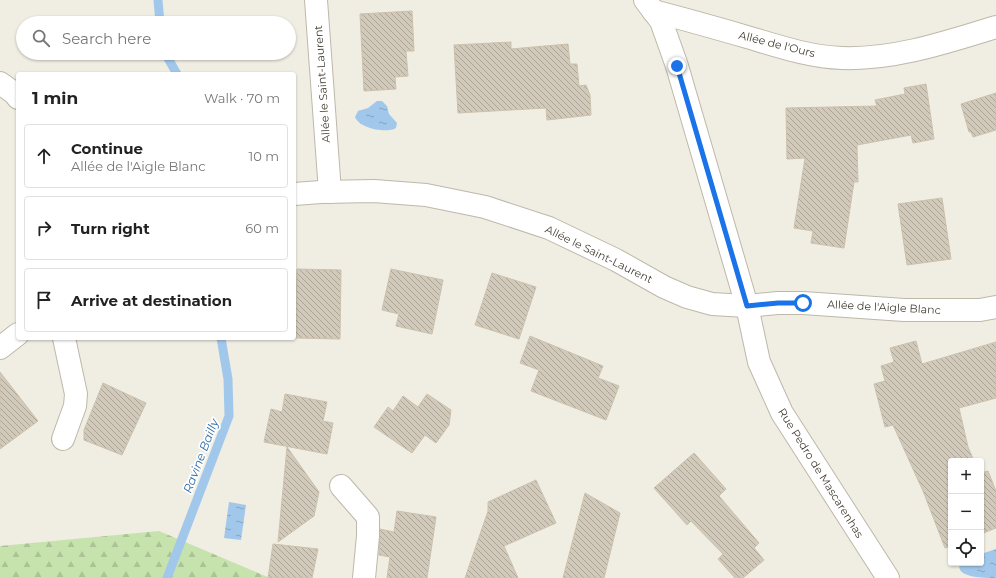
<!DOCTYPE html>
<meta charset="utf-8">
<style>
:root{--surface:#fff;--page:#f6f6f6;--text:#222;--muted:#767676;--line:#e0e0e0}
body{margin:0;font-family:Montserrat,sans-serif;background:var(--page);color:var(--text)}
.controls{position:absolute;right:12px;bottom:12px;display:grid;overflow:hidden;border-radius:4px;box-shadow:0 1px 3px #0004}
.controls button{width:36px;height:36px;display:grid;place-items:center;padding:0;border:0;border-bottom:1px solid var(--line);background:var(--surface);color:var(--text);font:20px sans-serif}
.stop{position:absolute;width:12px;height:12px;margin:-9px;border:3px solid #1a73e8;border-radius:50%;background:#fff}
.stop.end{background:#1a73e8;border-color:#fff;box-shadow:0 1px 4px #0008}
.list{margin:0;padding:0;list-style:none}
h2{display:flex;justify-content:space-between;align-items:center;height:52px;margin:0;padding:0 16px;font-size:17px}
h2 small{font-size:13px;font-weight:400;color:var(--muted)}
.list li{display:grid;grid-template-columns:26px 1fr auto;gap:12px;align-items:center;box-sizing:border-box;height:64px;margin:0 8px 8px;padding:0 8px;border:1px solid var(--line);border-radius:4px}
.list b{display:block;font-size:15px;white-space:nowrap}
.list p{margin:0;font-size:13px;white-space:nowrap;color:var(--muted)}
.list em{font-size:13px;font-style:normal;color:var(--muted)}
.icon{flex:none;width:22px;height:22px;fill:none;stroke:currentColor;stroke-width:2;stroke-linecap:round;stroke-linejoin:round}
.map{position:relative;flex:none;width:996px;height:578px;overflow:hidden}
.search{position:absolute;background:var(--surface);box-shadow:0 1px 3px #0004;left:16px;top:16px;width:280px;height:44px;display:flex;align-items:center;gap:10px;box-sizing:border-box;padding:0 14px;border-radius:22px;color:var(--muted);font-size:15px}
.panel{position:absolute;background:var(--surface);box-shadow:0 1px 3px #0004;left:16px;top:72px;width:280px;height:268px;border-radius:4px}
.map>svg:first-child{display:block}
.forest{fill:url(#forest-firs)}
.water{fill:url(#water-ripples)}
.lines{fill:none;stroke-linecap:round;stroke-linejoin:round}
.stream{stroke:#a1c8eb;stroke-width:9}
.building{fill:url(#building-back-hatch);stroke:#cbc1ad}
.minor-casing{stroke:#beb8a9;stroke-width:24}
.minor{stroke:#fff;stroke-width:22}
.route{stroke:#1a73e8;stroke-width:5}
.labels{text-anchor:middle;stroke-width:3.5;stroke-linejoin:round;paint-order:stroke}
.street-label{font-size:11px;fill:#423d33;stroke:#fff}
.water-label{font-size:12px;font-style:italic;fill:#336fa7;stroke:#fff}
</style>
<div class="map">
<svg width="996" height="578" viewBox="0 0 996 578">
<defs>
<pattern id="forest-firs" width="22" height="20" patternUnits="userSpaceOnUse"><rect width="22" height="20" fill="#c7e3ad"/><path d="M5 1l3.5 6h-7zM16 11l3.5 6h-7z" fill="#acc495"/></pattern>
<pattern id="water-ripples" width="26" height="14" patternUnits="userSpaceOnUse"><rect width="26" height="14" fill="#a1c8eb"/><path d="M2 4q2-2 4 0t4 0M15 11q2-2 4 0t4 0" fill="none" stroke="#85a4bf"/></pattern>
<pattern id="building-back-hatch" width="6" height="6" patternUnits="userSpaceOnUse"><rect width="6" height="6" fill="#d1c9b9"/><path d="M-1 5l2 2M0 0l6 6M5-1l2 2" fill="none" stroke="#aba497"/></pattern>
</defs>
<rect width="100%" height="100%" fill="#f0ede3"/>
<!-- forest -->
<path class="forest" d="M159,531l111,47h-270v-32z"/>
<!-- water -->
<g class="water">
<path d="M377,101h5l5,5 2,8 8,9 -1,5c-10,6 -37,0 -41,-11l3,-6 10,-3z"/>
<path d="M229,502l17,3 -5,35 -17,-2z"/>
<path d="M996,549v29c-11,0 -42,0 -36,-15h21v-9z"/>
</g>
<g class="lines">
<!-- stream -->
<g class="stream">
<path d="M158,0l2,23"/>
<path d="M165,53l12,21"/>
<path d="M167,578l62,-162 -1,-37 -7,-41"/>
</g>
</g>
<!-- building -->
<g class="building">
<path d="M412,11l2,40h-8l2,25 -13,1 1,12 -32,2 -4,-77z"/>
<path d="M511,42v7l57,-5 2,20h7l2,22 7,-1 4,10 1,20 -44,5 -1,-12 -88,5 -4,-68z"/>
<path d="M926,84l8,55 -21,4 -2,-8 -54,10 1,37h-4l-10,66 -33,-5 2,-12 -19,-3 11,-70 -18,1 -1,-51 91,-2 -2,-6 30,-6 -1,-6z"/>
<path d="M996,93v37l-23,7 -2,-5h-2l-8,-28z"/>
<path d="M942,198l9,61 -44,6 -9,-61z"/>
<path d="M297,269l44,1 -1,69 -45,-1z"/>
<path d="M391,269l52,11 -11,54 -36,-8 3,-12 -17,-4z"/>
<path d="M492,273l44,14 -17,52 -44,-14z"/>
<path d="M530,336l73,30 -5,12 21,8 -13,34 -75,-29 8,-21 -19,-7z"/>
<path d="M916,341l6,23 74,-22v56l-37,10 9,39 6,14h-23v85l-6,2 -22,-57 -30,-66 -8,2 -11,-43 11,-3 -4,-15 13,-4 -4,-14z"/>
<path d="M0,372l38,49 -38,28z"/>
<path d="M103,383l43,20 -24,52 -38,-15v-10z"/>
<path d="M285,394l42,8 -4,19 10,2 -6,31 -63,-12 7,-33 11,3z"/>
<path d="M427,394l24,16 -2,15 -13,18 -11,-8 -13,18 -38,-26 14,-20 5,4 10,-15 15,11z"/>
<path d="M287,447l32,45 -5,24 -36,26z"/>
<path d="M694,453l32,36 -7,7 40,47 -5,5 10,12 -21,18h-8l-17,-19 5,-5 -32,-33 -4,4 -33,-37z"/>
<path d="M988,471l8,20v37l-15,6v-61z"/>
<path d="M536,480l20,43 -52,23 14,32h-53l23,-67v-9z"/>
<path d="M585,493l35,20 -16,65h-41z"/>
<path d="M397,511l39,6 -9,61h-40l3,-21 -11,-2 1,-26 14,3z"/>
<path d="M273,544l45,5 -6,29h-44z"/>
</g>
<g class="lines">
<!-- minor casing -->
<g class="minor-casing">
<g id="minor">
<path d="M316,0l14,192"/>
<path d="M645,0l16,21 16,45 70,240 12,56 23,51 106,165"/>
<path d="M653,11c31,8 63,17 94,26 31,9 62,20 95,21 52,2 105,-16 154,-31"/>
<path d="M0,83l14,10 4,5"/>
<path d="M294,194l27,-2 53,-1 52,4 59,12 64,21 67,32 48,27 23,10 25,7 35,2 31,-3h25l101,7h76l16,-3"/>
<path d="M0,348l18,-14"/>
<path d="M63,439l12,-33 1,-12 -12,-56"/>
<path d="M341,486l27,31v19l-4,42"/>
</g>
</g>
<!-- minor -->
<use href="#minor" class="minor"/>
</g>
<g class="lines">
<!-- route -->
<path class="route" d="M677,66l70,240 31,-3h25"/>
</g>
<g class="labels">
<!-- street labels -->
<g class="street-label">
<text transform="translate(777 44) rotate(14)" y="4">Allée de l'Ours</text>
<text transform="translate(322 84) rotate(-94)" y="4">Allée le Saint-Laurent</text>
<text transform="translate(599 254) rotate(26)" y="4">Allée le Saint-Laurent</text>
<text transform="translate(884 307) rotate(3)" y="4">Allée de l'Aigle Blanc</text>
<text transform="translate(821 473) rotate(58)" y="4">Rue Pedro de Mascarenhas</text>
</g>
<!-- water labels -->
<g class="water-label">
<text transform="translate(201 456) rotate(-69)" y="4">Ravine Bailly</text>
</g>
</g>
</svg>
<div class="controls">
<button>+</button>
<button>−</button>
<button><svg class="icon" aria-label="locate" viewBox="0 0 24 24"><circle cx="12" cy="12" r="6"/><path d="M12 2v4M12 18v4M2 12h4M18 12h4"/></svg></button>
</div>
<div class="stop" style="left:803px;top:303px"></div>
<div class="stop end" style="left:677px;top:66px"></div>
<div class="search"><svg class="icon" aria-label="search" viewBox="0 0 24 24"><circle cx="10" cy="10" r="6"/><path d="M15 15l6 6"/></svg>Search here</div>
<section class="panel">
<h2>1 min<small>Walk · 70 m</small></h2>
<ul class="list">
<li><svg class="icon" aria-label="ahead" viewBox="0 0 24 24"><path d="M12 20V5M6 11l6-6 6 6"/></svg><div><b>Continue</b><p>Allée de l'Aigle Blanc</p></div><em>10 m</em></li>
<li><svg class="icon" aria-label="right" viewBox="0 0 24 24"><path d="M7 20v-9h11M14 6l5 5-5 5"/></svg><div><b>Turn right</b></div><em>60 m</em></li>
<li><svg class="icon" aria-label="arrive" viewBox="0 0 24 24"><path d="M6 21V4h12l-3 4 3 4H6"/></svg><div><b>Arrive at destination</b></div></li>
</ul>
</section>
</div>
